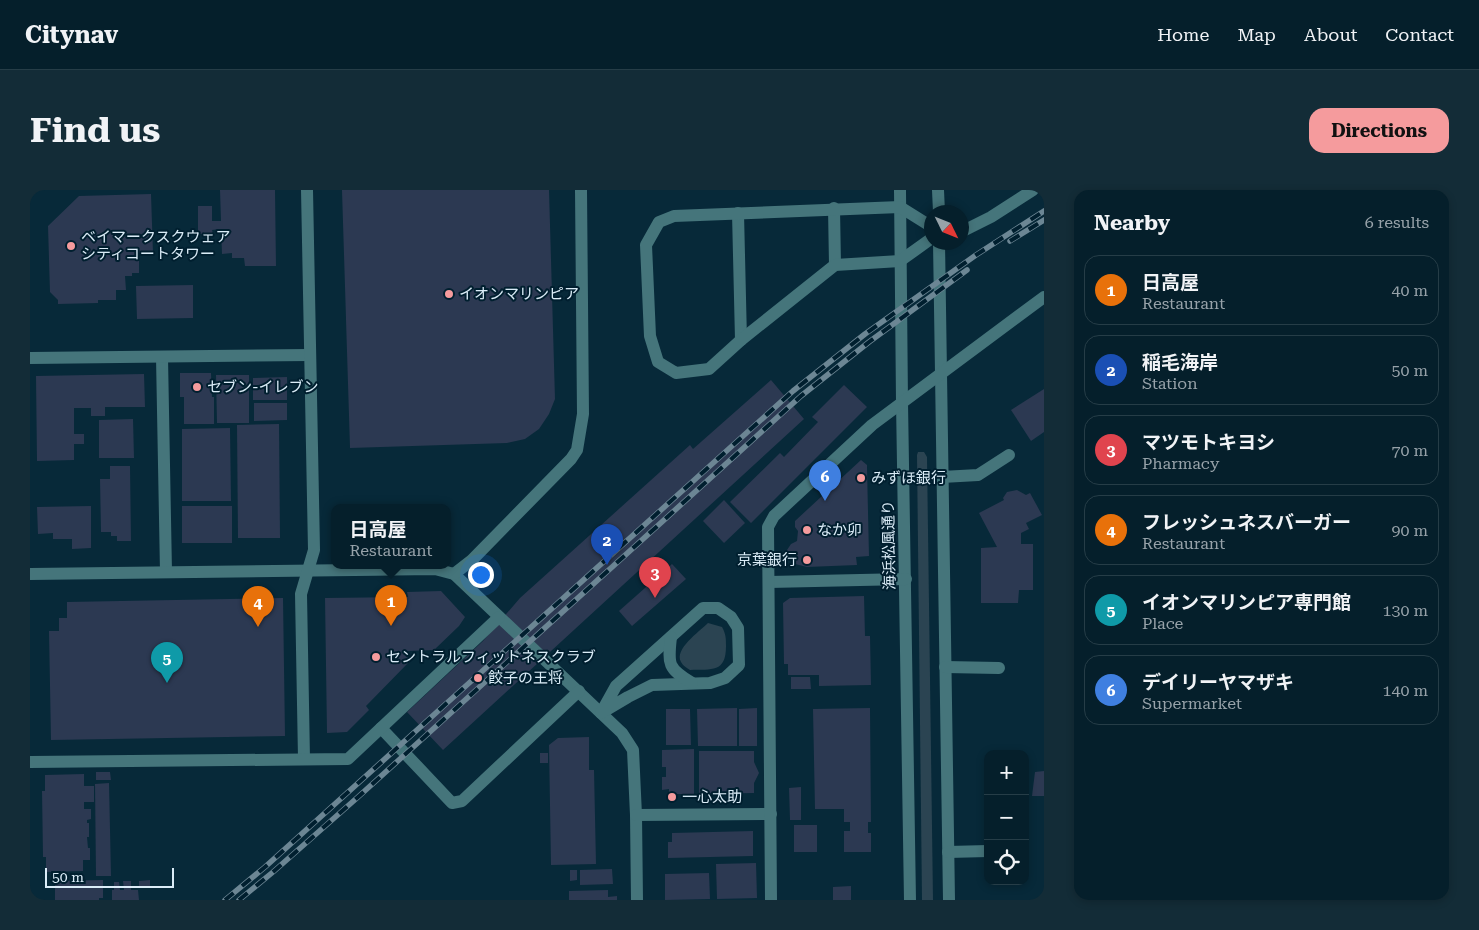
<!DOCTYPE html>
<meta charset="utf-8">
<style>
:root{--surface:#051f2b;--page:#132c37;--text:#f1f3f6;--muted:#97a2a9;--line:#263d47;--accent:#f59b9d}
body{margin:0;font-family:"Roboto Serif","Noto Sans JP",serif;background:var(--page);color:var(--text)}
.controls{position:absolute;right:15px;bottom:15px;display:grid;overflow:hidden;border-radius:10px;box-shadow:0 2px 8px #0003}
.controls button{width:45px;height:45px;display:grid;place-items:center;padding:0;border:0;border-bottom:1px solid var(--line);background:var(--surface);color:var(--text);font:25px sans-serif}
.compass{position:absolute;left:894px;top:15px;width:45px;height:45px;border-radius:50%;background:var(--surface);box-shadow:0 2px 8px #0003;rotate:133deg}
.scale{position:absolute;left:15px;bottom:12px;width:129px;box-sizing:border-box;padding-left:5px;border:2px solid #daecf7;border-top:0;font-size:14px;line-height:18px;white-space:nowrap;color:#daecf7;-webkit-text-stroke:4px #001f2f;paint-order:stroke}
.you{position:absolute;left:450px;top:384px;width:18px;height:18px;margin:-12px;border:4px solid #fff;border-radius:50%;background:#1a73e8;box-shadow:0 0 0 8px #1a73e833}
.badge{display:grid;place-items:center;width:32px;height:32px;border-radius:50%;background:var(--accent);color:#fff;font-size:16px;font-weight:700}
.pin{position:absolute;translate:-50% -41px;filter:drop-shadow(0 1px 2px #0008)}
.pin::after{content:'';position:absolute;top:26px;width:18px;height:15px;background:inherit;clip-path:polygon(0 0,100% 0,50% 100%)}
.popup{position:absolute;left:301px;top:314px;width:120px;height:65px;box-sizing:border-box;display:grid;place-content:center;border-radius:10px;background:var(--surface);filter:drop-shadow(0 1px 4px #0005);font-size:16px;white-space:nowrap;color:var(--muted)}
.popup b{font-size:19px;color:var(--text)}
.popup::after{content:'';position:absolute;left:50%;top:100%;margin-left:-10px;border:10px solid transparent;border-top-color:var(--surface)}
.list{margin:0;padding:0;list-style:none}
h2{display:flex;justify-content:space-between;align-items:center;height:65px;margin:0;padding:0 20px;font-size:21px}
h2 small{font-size:16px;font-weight:400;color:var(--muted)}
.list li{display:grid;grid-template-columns:32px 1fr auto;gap:15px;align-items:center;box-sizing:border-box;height:70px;margin:0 10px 10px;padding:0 10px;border:1px solid var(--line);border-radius:15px}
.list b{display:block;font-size:19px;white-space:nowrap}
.list p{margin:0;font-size:16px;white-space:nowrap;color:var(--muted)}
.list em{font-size:16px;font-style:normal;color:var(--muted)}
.icon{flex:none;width:28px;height:28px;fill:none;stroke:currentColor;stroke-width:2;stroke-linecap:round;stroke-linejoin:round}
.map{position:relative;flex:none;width:1014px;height:710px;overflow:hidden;border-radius:15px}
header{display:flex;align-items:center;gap:30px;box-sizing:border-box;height:70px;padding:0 25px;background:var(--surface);border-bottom:1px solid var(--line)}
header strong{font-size:24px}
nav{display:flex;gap:28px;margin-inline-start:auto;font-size:18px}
.intro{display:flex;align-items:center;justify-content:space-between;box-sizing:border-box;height:120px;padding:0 30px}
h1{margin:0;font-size:35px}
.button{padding:12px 22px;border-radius:15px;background:var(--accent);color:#111;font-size:18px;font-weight:700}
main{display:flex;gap:30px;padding:0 30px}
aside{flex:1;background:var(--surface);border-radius:15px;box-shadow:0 2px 8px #0003}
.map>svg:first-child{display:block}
.green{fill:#2b4452}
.building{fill:#2c3952}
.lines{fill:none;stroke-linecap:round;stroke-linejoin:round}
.minor{stroke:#45757b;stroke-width:12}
.rail-casing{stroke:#6c8694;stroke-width:5.5}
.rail{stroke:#001f2f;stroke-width:4;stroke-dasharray:11;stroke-linecap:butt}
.poi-dot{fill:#f59b9d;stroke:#001f2f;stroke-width:2}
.labels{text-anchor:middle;stroke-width:4;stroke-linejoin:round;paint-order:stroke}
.poi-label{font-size:15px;fill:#daecf7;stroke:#001f2f;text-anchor:start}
.street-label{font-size:15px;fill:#daecf7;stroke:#001f2f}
</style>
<header>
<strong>Citynav</strong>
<nav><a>Home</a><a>Map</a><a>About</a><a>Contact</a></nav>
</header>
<div class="intro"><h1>Find us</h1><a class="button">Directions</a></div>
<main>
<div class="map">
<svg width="1014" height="710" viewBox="0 0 1014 710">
<rect width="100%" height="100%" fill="#072939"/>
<!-- green -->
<g class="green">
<path d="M888,262h6l3,5 6,443h-11l-5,-445z"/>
<path d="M678,433l14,4c4,7 4,12 4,19 0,27 -14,23 -36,24 -3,-2 -7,-4 -9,-8 -7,-13 18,-30 27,-39z"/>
</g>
<!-- building -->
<g class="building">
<path d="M190,0h55l1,76h-31l-1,-8h-12v-5l-10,1 -1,-25 -9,1 1,4h-15v-28h14v15h9z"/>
<path d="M312,0h207l6,209 -6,15 -10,15 -14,10 -18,4 -157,5z"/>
<path d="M121,4l2,59h-17v8h3v12h-7v3h-7l1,14h-10v10h-18v3l-40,1v-4l-8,-8 -2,-66 31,-30z"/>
<path d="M163,95v33l-56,1 -1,-33z"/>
<path d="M150,183h31l1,24h2v27h-30v-27h-4z"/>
<path d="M114,184l1,33h-40v9h-14v-8h-17v26h10v10h-10v16l-37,1 -1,-85z"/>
<path d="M186,185h33v48h-32z"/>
<path d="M257,187v23h-34v-22z"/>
<path d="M741,190l33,39 -361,331 -36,-38 76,-71 37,-43 170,-153 3,4z"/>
<path d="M814,195l23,22 -116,116 -21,-21 50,-49 4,4 34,-35 -6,-5z"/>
<path d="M1014,199v43l-13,9 -20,-31z"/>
<path d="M224,213h33v17l-33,1z"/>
<path d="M103,229l1,39h-35v-38z"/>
<path d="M249,234l1,114h-42l-1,-113z"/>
<path d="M200,238l1,73h-49v-72z"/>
<path d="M831,270l6,5v2l2,89 -13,1 1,8 -50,2 -12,-3 -7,-10 -1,-4 4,-6 6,-3 1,-10 -3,-4v-6z"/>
<path d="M80,276h20l1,75h-14v-5h-6v-4h-10l-1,-53h10z"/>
<path d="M987,300l9,5 4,-2 12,22 -16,8 3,6 -8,4v11h12v46h-14l-1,13h-37v-55l16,-1 -18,-34 25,-13 -1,-2 4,-6z"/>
<path d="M694,310l21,23 -21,20 -21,-22z"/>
<path d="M61,316v42l-19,1v-10h-19v-6l-15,1 -1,-27z"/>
<rect x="152" y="316" width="50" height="37"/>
<path d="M642,374l14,15 -54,47 -13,-15z"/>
<path d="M411,401l24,26 -6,9 -25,24 -26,1 1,11 -43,44 3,4 -22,22 -20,1 -2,-135 83,-1 -1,-5z"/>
<path d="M834,406l1,40h5l1,49 -52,1v-11h-31v-11h-4l-1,-61 7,-5z"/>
<path d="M253,408l2,138 -234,4 -2,-109h10v-13h8v-16z"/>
<path d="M761,487h19l1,12h-20z"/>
<path d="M707,518v38h-39l-1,-37z"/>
<path d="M727,518v38h-18v-37z"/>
<path d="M840,518l1,114h-3v11h3v19h-27v-21h6v-9h-6v-13h-29l-2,-100z"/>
<path d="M636,519h24l1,36h-25z"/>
<path d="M559,547v33h5l2,94 -45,1 -2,-120 9,-7z"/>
<path d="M664,559v45h-25v-5l-7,1v-13h4v-10h-4v-17z"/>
<path d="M669,561h55v11l5,11 -5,10v10l-55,1z"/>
<rect x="510" y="563" width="8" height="10"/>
<path d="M1014,581v25h-12l3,-24z"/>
<path d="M66,582h14l1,8h-15z"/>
<path d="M54,584v12h10v16h-10v7h7v10l-4,1v3h2v14h-2l1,11h2v12h-7v11l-37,1v-15h-3l-1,-66h3v-16z"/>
<path d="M79,593l2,93h-15l-1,-92z"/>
<path d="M771,597v33h-11l-1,-32z"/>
<rect x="764" y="635" width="23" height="27"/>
<path d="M723,641v25l-85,2v-16h4v-9z"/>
<path d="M726,673l1,35 -40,1 -1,-35z"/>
<path d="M582,679l1,15 -33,1v-15z"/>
<path d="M540,680h7v10l-7,1z"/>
<path d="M679,683l1,26 -45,1v-26z"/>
<path d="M73,690v18h-4v2h-44v-19z"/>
<path d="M120,690v7h-11v-6z"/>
<path d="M93,691h8v9h7l1,10h-27v-10h2v-8h5l1,8h4z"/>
<path d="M821,696v14h-18v-13z"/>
<path d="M578,700v7l9,-1v4h-48v-9z"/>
</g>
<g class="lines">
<!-- minor -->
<g class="minor">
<path d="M870,0l2,212 8,498"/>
<path d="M908,0l1,22"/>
<path d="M804,18l1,57"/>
<path d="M708,23l3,127"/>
<path d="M902,37l-32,-20 -226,9 -15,6 -13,23 4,91 8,26 18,11 33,-4 32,-29 94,-75 65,-4 32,-23"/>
<path d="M932,40h3l26,-13 42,-27"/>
<path d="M909,52l10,658"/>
<path d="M132,167l4,215"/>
<path d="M0,168l280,-3"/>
<path d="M912,287l36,-2 31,-20"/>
<path d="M0,384l405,-5 19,5 168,159 11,17 3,65 1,85"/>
<path d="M424,384l18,-14 99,-101 6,-9 6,-36 -2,-224"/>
<path d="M739,392l137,-3"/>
<path d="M673,418h15l13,9 7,11 1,37 -14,13 -15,5 -58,2 -24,12 -27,16 15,-27z"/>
<path d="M641,447c-3,27 -4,31 21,46"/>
<path d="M915,477l54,1"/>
<path d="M351,538l71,75 10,-2 117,-110"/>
<path d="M274,569l-3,-165 13,-44 -7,-360"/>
<path d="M0,572l318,-3 151,-142"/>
<path d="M606,625l135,-1"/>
<path d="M918,662l40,-1"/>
<path d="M741,710l-3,-373 6,-11 98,-91 172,-128"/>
</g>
<!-- rail casing -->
<g class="rail-casing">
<g id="rail">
<path d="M980,51l34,-21"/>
<path d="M195,710l40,-33 528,-476 72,-57 111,-79 68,-44"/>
<path d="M209,710l34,-28 85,-75 443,-401 68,-54 98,-72"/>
</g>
</g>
<!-- rail -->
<use href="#rail" class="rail"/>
</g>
<!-- markers -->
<g class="poi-dot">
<circle cx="41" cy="56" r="5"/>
<circle cx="419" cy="104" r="5"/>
<circle cx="167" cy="197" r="5"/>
<circle cx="831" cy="288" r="5"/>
<circle cx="777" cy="340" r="5"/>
<circle cx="777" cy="370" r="5"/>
<circle cx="346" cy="467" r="5"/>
<circle cx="448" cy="488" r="5"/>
<circle cx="642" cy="607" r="5"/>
</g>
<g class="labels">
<!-- poi labels -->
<g class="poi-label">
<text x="51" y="52">ベイマークスクウェア<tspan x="51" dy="17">シティコートタワー</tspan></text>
<text x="429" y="109">イオンマリンピア</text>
<text x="177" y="202">セブン-イレブン</text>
<text x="841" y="293">みずほ銀行</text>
<text x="787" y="345">なか卯</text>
<text x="767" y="375" text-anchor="end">京葉銀行</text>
<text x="356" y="472">セントラルフィットネスクラブ</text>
<text x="458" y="493">餃子の王将</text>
<text x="652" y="612">一心太助</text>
</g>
<!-- street labels -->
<g class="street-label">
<text transform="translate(859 355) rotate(-91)" y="5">海浜松風通り</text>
</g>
</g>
</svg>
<div class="controls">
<button>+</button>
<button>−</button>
<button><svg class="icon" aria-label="locate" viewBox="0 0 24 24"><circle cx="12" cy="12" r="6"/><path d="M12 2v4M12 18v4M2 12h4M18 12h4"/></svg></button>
</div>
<svg class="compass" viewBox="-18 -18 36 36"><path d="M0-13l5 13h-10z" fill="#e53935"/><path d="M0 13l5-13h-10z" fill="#97a2a9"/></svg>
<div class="scale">50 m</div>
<div class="you"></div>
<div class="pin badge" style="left:361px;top:436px;background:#e8710a">1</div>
<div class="popup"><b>日高屋</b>Restaurant</div>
<div class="pin badge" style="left:577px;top:375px;background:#1a4fb4">2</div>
<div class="pin badge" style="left:625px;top:408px;background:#e0444e">3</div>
<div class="pin badge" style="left:228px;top:437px;background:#e8710a">4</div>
<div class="pin badge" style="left:137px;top:493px;background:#0f9aa8">5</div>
<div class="pin badge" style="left:795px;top:311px;background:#3f7fe0">6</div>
</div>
<aside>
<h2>Nearby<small>6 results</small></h2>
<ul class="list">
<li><span class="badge" style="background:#e8710a">1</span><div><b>日高屋</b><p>Restaurant</p></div><em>40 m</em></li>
<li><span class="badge" style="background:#1a4fb4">2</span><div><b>稲毛海岸</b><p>Station</p></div><em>50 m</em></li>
<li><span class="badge" style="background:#e0444e">3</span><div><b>マツモトキヨシ</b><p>Pharmacy</p></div><em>70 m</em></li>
<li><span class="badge" style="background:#e8710a">4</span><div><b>フレッシュネスバーガー</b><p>Restaurant</p></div><em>90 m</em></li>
<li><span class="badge" style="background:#0f9aa8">5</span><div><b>イオンマリンピア専門館</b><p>Place</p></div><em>130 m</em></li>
<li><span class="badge" style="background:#3f7fe0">6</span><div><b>デイリーヤマザキ</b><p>Supermarket</p></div><em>140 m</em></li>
</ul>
</aside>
</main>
